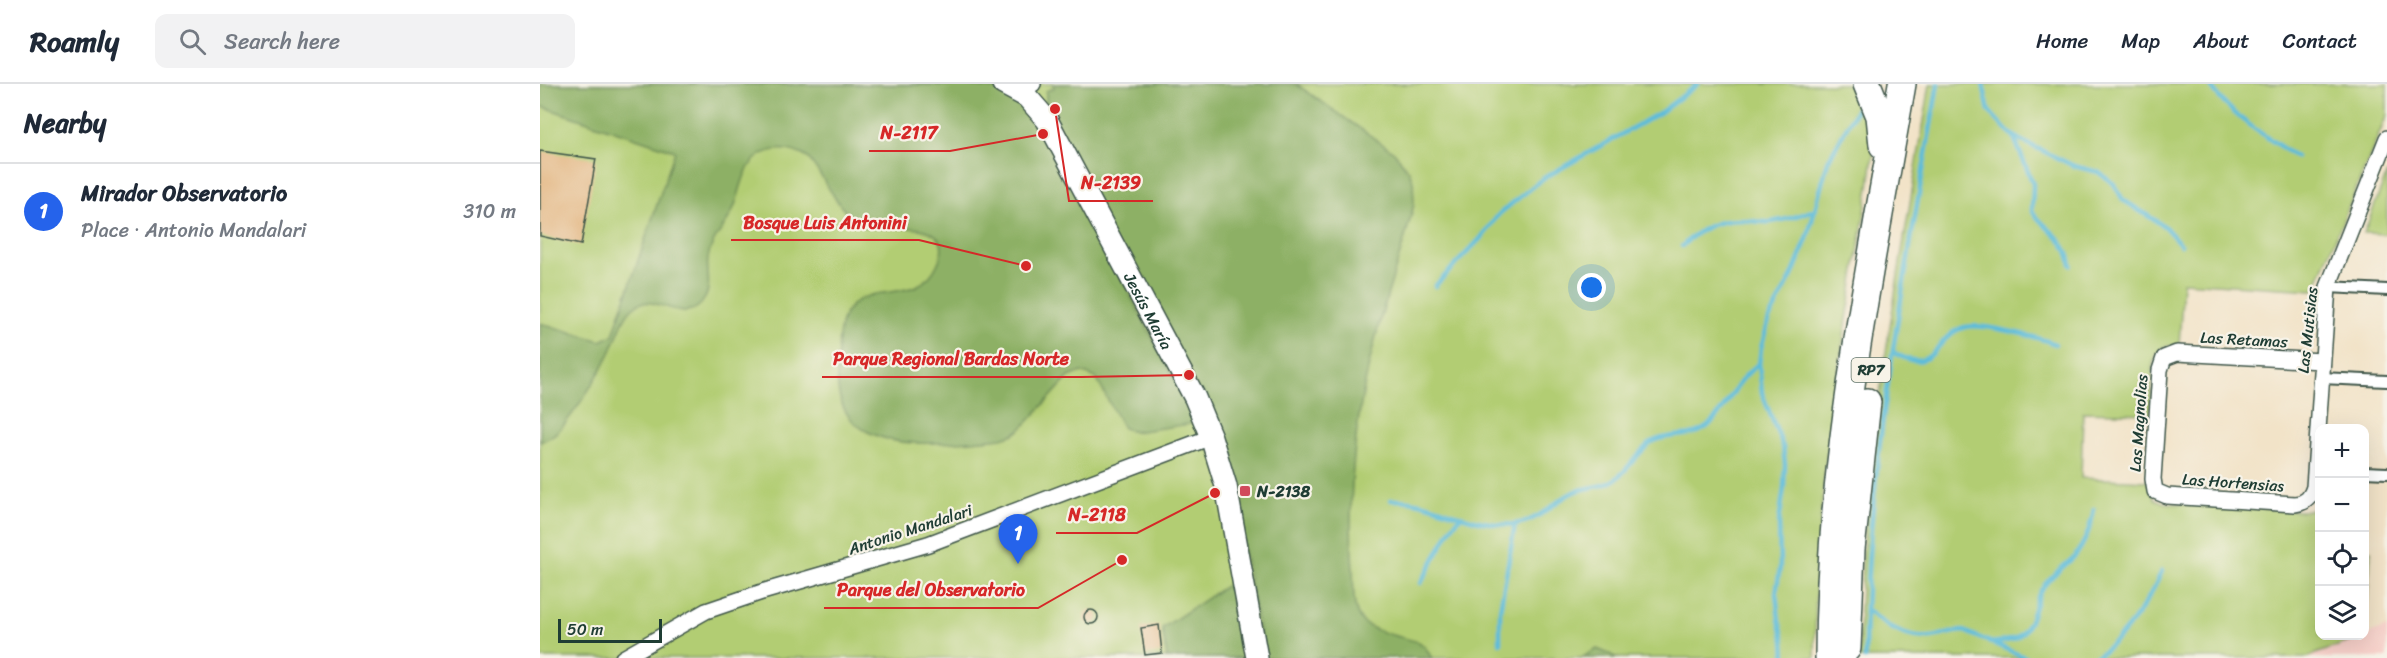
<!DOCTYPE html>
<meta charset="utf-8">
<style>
:root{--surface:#fff;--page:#f2f2f3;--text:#1f2937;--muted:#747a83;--line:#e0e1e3;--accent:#2563eb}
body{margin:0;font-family:Sriracha,sans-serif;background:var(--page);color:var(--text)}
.controls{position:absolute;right:18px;bottom:18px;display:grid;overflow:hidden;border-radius:12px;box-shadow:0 6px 24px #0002}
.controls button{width:54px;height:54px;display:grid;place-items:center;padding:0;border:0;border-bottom:2px solid var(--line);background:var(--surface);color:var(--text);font:30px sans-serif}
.scale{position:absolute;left:18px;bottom:15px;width:104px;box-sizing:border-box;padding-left:6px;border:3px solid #1f3d34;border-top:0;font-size:16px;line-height:21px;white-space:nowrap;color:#1f3d34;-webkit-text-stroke:4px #f7f3e8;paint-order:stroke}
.you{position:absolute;left:1052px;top:204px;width:21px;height:21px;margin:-15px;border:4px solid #fff;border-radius:50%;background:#1a73e8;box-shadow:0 0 0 9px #1a73e833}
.badge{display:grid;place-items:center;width:39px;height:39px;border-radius:50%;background:var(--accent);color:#fff;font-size:20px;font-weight:700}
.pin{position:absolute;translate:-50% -50px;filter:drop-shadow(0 2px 3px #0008)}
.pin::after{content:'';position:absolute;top:32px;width:21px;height:18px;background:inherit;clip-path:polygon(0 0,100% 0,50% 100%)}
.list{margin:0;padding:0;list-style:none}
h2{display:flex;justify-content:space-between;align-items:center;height:78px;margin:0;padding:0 24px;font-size:26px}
h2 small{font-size:20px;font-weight:400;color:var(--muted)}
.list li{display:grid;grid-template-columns:39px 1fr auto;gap:18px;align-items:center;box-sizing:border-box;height:96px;padding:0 24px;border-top:2px solid var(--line)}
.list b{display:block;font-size:22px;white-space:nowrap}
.list p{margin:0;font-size:20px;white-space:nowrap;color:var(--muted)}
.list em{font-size:20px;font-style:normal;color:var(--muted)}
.icon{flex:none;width:33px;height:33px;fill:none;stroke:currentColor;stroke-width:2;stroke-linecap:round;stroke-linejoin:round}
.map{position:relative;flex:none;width:1847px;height:574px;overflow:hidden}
header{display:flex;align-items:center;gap:36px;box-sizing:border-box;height:84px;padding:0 30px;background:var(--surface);border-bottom:2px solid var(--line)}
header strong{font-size:28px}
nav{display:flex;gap:33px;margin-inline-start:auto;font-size:21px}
.search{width:420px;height:54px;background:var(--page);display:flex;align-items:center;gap:15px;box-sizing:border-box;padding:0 21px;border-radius:12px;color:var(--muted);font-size:22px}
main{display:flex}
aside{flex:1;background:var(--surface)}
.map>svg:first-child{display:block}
.built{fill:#f7d0c9}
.green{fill:#b2cd73;stroke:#688554;stroke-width:1.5}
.forest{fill:#8db065;stroke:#56764c;stroke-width:1.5}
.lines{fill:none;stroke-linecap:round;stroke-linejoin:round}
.stream{stroke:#5cbcdb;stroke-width:4.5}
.building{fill:#e3b682}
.pedestrian-casing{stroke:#3f564a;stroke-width:14}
.minor-casing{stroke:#3f564a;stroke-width:18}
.secondary-casing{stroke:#3f564a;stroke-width:24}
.motorway-casing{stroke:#3f564a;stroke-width:30}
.pedestrian{stroke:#fff;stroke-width:10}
.minor{stroke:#fff;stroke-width:15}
.secondary{stroke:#fff;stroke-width:21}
.motorway{stroke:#fff;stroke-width:27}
.poi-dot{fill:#d1495b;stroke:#f7f3e8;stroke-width:2}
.labels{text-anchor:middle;stroke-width:4.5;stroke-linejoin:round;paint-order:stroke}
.shield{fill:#f7f3e8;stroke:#60746a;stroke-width:1.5}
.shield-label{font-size:15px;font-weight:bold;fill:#1f3d34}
.street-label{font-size:16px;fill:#1f3d34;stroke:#f7f3e8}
.poi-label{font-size:16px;font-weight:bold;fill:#1f3d34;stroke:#f7f3e8;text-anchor:start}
.leader{fill:none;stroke:#d62828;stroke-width:2}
.callout-dot{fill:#d62828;stroke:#f7f3e8;stroke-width:2}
.callout-label{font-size:18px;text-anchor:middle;font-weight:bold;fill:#d62828;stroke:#f7f3e8;stroke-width:4.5;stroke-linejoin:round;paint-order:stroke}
</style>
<header>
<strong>Roamly</strong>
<div class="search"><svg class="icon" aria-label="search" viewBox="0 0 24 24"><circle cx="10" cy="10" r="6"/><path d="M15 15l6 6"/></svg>Search here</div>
<nav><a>Home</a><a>Map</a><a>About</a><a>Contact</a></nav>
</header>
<main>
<aside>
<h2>Nearby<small></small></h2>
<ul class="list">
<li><span class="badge">1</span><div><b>Mirador Observatorio</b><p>Place · Antonio Mandalari</p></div><em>310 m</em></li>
</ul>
</aside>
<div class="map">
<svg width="1847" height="574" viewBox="0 0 1847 574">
<rect width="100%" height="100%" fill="#f7f3e8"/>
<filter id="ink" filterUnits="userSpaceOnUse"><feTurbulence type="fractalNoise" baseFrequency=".0167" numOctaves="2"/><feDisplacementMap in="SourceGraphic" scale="12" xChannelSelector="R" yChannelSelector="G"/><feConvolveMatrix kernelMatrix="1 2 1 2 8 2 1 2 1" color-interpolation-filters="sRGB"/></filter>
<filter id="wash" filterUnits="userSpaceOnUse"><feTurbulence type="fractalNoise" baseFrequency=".008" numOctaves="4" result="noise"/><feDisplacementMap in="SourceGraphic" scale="24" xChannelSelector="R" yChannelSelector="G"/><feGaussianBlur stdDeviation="1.35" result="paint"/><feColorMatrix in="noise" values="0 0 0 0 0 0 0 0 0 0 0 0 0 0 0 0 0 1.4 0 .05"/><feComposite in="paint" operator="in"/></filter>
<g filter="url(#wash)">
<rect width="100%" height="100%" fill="#f2e3c8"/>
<!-- built -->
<path class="built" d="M1847,543v31h-82l60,-22z"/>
<!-- green -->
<g class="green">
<path d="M0,0h1324l13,40 -8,63 -30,179 -14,102 -9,102 -1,88h-1275z"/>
<path d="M1390,0h457v31l-73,175 -131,-8 -4,63 -16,2 -7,7 -3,10 -3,50 -67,-2 -2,66 66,3 8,18 10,4 138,8 11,-2 5,-4 1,131h44l1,-85h6l-6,85 -60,22h-446c1,-193 40,-384 71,-574z"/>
<path d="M1847,89v61l-23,-1z"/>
</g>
<!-- forest -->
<g class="forest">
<path d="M0,0l420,1 35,4 41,26 161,308 -63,9 -11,-4 -27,-50 -14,-6 -13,5 -47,51 -8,6 -12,4c-28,3 -58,6 -86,5 -17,0 -33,-4 -48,-11 -34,-17 -32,-51 -30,-83 1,-15 2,-32 13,-43 24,-24 68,-2 86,-41 3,-6 6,-15 4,-22 -9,-24 -58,-11 -76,-16 -21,-5 -42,-53 -57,-69 -27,-16 -55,-9 -65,22 -4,11 -6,23 -12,34 -7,15 -21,27 -23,44 -2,13 4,28 -3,40 -17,32 -51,-7 -70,8 -12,9 -16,27 -22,40 -8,20 -39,69 -54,84 -5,6 -12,9 -19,12v-119l61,18 12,-6 62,-184 -135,-45z"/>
<path d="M513,0h243l98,68 15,19 4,10 1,23c-11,46 -28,90 -39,136 -20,75 -28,153 -22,230 1,14 -1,37 7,49 10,13 43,18 59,23l6,5 7,11h-168l-30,-158 -188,-396v-13l8,-3z"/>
<path d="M696,495l14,79h-85l2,-1 -5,-29z"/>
<path d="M1057,565l22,9h-38z"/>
</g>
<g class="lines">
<!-- stream -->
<g class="stream">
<path d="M1443,0l6,27 18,20 13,9 54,26 24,6 16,12 9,16 41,26 17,19"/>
<path d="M1669,0c22,33 55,51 87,73"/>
<path d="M1473,51l20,49 -1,27c15,21 35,26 39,54"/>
<path d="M1142,162c16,-16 33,-26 57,-26 10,0 21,3 32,2 15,-2 31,-7 45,-13"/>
<path d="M895,202l45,-47 19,-25 43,-35 119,-67 37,-28"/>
<path d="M1353,268c44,27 40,-17 72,-25 16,-4 74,10 90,17"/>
<path d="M851,416c44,-2 80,29 124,24 26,-3 38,-23 59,-32 15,-6 30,-4 43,-14 13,-10 21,-27 35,-36 17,-10 39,-2 56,-16 21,-18 27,-47 51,-62"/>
<path d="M881,499l31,-56 8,-10"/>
<path d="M1327,526c18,16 39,30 64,27 12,-1 22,-6 33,-6l63,27"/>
<path d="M960,559v-33l15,-86"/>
<path d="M1450,559c9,-1 19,-1 27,-6 15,-9 16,-30 23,-45 8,-15 23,-24 35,-36 11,-14 16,-30 19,-47"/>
<path d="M1245,574l-1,-18 -5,-20 -3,-27 4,-25 -1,-46 5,-34 1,-24 -2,-17 -21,-54 -3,-29 2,-16 8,-29 23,-43 15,-37 21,-78 33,-60"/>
<path d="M1325,574c1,-194 41,-384 73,-574"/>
<path d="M1554,574c31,-20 53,-54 68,-87"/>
</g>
</g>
<g id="blocks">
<!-- building -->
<g class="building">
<path d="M0,67l56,8 -15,86 -41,-9z"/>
<circle cx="551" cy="533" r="7"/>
<path d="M619,541l3,28 -17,2 -4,-27z"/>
</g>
</g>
</g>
<g filter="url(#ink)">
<use href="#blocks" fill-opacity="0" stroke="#3f564a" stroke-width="1.5"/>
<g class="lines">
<!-- pedestrian casing -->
<g class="pedestrian-casing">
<g id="pedestrian">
<path d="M1788,203l59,3"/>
<path d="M1781,294l66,3"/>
<path d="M1824,388l23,1"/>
</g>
</g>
<!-- minor casing -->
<g class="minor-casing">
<g id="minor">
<path d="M479,7l14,-7"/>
<path d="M1782,277l-145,-8 -13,5 -4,12 -7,109 2,12 12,5 128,8c11,-1 16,-7 19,-17l14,-200 59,-149"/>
<path d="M83,574l83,-47 56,-19 166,-48 283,-107"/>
</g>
</g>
<!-- secondary casing -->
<g class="secondary-casing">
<g id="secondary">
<path id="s1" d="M463,0l24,13 20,23 148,278 16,39 15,49 31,172"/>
</g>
</g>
<!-- motorway casing -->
<g class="motorway-casing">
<g id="motorway">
<path d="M1327,0l13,32 3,29"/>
<path d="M1307,564l4,-99 16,-147"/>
<path d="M1289,574c0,-194 40,-383 73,-574"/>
</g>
</g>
<!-- pedestrian -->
<use href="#pedestrian" class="pedestrian"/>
<!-- minor -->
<use href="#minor" class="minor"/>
<!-- secondary -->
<use href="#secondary" class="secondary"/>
<!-- motorway -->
<use href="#motorway" class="motorway"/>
</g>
</g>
<!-- markers -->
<rect class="poi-dot" x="699" y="401" width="12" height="12" rx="3"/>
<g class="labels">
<!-- shield labels -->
<rect class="shield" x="1311.5" y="274" width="39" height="24" rx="4.5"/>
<g class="shield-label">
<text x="1331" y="291">RP7</text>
</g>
<!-- street labels -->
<g class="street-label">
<text dy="6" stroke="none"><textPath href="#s1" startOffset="274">Jesús María</textPath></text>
<text transform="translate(1767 246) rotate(-84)" y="6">Las Mutisias</text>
<text transform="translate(1704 255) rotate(3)" y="6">Las Retamas</text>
<text transform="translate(1598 339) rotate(-86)" y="6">Las Magnolias</text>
<text transform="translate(1693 398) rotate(4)" y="6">Las Hortensias</text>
<text transform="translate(370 445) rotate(-18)" y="6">Antonio Mandalari</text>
</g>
<!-- poi labels -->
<g class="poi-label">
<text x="717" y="413">N-2138</text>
</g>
</g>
<!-- callouts -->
<path class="leader" d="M503 50L410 67H329M515 25L529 117H613M486 182L379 156H191M649 291L541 293H282M675 409L597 449H516M582 476L498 524H284"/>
<g class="callout-dot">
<circle cx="503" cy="50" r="6"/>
<circle cx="515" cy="25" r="6"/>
<circle cx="486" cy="182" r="6"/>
<circle cx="649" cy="291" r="6"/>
<circle cx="675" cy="409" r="6"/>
<circle cx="582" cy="476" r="6"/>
</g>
<g class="callout-label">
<text x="369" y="55">N-2117</text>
<text x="571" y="105">N-2139</text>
<text x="285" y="145">Bosque Luis Antonini</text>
<text x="411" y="281">Parque Regional Bardas Norte</text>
<text x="557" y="437">N-2118</text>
<text x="391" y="512">Parque del Observatorio</text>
</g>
</svg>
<div class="controls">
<button>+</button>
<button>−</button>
<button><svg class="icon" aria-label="locate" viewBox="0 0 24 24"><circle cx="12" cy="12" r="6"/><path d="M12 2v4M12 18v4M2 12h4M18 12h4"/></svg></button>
<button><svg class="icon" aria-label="layers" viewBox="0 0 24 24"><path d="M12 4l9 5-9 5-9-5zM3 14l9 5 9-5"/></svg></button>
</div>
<div class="scale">50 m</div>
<div class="you"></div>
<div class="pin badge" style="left:478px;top:480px">1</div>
</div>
</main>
